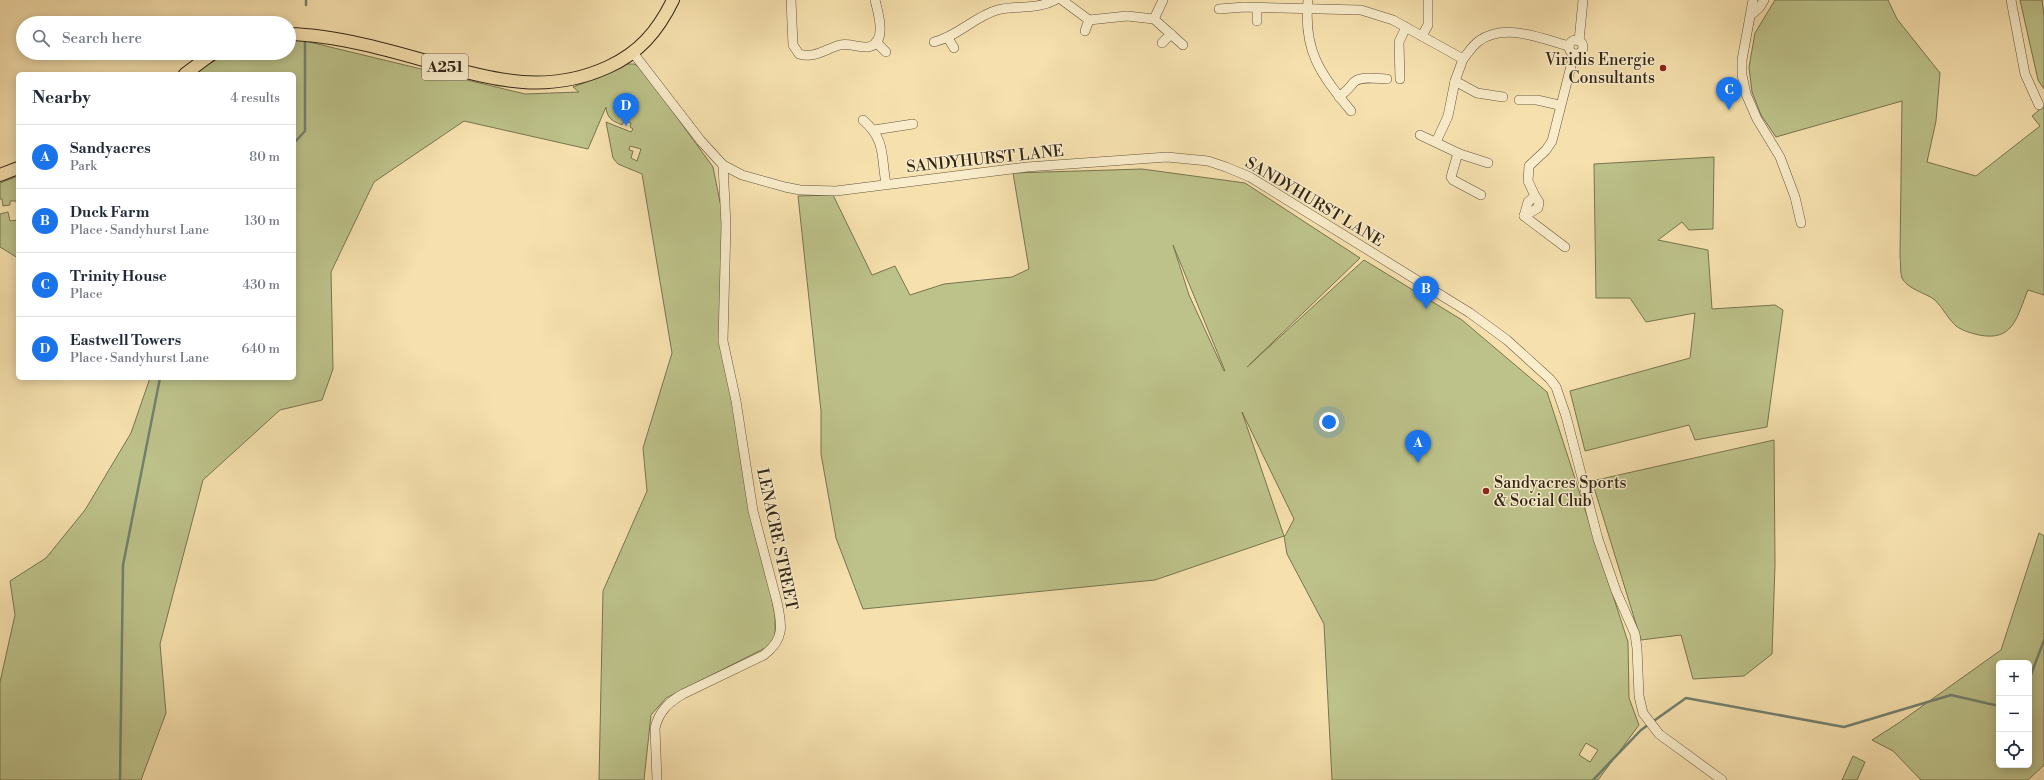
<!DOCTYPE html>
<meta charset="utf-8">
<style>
:root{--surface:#fff;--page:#f6f6f7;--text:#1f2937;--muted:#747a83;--line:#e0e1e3;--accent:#1a73e8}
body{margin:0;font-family:"Libre Bodoni",serif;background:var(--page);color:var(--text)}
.controls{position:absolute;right:12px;bottom:12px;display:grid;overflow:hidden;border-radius:6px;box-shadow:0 2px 10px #0003}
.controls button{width:36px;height:36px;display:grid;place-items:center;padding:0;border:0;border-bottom:1px solid var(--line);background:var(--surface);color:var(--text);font:20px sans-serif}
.you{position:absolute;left:1329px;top:422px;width:14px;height:14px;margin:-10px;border:3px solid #fff;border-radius:50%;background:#1a73e8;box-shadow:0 0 0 6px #1a73e833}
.badge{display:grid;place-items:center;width:26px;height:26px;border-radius:50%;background:var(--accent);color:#fff;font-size:13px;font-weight:700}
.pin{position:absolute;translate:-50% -33px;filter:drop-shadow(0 1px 2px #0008)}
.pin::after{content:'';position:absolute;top:21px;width:14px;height:12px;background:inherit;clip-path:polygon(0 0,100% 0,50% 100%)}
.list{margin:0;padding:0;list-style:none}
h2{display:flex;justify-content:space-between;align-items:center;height:52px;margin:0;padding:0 16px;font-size:17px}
h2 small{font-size:13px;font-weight:400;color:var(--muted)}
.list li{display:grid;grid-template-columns:26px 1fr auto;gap:12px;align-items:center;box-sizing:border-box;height:64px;padding:0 16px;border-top:1px solid var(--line)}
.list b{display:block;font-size:15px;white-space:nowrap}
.list p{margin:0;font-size:13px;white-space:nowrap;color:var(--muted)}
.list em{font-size:13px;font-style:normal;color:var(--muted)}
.icon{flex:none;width:22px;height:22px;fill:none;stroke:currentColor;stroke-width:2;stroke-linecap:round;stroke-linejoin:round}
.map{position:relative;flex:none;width:2044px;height:780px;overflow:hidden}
.search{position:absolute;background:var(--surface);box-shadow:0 2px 10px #0003;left:16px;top:16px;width:280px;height:44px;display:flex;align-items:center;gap:10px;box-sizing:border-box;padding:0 14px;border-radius:22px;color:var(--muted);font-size:15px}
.panel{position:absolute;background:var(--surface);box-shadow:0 2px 10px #0003;left:16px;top:72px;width:280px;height:308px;border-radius:6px}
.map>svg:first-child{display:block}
.green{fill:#bdc28a;stroke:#787450;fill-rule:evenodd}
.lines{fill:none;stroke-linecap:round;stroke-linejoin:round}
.stream{stroke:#728170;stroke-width:2.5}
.minor-casing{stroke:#63553d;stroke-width:10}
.major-casing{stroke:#322617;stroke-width:14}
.minor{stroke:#f9ecca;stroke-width:9}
.major{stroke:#f6e1ae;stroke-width:12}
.poi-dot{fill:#8f2418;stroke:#f9ecca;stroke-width:1.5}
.labels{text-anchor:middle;stroke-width:3;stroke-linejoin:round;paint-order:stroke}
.shield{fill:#f9ecca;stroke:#6e614d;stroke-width:1}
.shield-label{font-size:15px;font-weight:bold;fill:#322617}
.poi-label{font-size:16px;fill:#322617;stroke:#f9ecca;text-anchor:end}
.street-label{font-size:16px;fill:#322617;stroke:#f9ecca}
</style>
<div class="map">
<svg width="2044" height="780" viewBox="0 0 2044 780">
<rect width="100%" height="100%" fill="#f6e1ae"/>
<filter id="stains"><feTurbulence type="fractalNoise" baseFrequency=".005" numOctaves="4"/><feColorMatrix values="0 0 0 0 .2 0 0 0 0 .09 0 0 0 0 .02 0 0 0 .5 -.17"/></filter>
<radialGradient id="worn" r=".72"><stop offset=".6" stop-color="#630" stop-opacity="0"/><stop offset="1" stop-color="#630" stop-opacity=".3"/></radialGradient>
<!-- green -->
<g class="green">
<path d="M1775,0h113l9,19 43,54 -4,48 -9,41 49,14 64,-50 -8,-10 12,-10v189l-16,-5c-11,26 -14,52 -49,45 -8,-2 -16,-4 -23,-9 -8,-7 -13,-18 -21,-26 -9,-7 -28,-11 -33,-22 -2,-5 -1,-15 -2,-21l2,-156 -126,36 -15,-22 -9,-23 -3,-25 6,-34z"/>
<path d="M2020,0h22l2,16v73l-6,-9z"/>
<path d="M301,40l224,54 54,-2 -6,-5 22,-8 31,-15h8l6,3 12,16 61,84 10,50 -2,125 14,61 40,213v27l-109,55 -15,17 -7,65h-45l4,-189 44,-100 -4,-43 29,-95 -30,-179 -24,-10 -5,-6 -7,-36 25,10 2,-3 -3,-2 1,-4 -7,-2 -2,4c-9,-4 -15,-6 -16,-18l-18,42 -124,-28 -90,61 -43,90 2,97 -11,31 -42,10 -77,70 -43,164 6,69 -25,67h-141v-98l15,-67 -5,-34 36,-23 39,-48 46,-77 19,-55h144v-304h-102l36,-21h61v-11zM630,146l11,3 -4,12 -6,-3 2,-7 -4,-1z"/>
<path d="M1714,157l-1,72 -24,1 -7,-8 -24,18 50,10 4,59 63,-4 8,5 -16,117 -72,13 -6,-15 -104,26 -15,-60 120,-33 5,-45 -49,9 -16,-24h-34l-2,-134z"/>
<path d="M1142,169l103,14 115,75 -113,109 117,-107 98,60 85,72 81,250 1,56 10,27 -41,55h-266l-8,-156 -37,-70 -3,-18 -129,44 -292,29 -27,-71 -15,-84v-43l-23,-215 35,-1 39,80 23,-9 15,29 34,-11 68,-7 17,-8 -16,-96zM1173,245l52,126h-1l-35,-76zM1242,412l52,107 -9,17h-1zM1586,743l12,7 -8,12 -11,-7z"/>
<path d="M18,176v36l-2,-11h-6v4l-7,1 -1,-7h-2v-16z"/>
<path d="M8,212l2,9 8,-1v38l-18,-11v-33z"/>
<path d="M1774,440l1,125 -3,89 -28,22 -51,3 -12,-44 -40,5 -49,-159z"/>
<path d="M2039,533l5,3v229l-16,15h-107l-28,-29 -21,-11 28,-18 101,-72zM1999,663h30v102h-30z"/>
<path d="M1853,756l12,6 -8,18h-15z"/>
</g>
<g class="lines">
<!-- stream -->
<g class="stream">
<path d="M306,0v5"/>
<path d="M294,143l11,-12v-89"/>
<path d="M2029,680l15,-40"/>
<path d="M120,780l3,-215 37,-187"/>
<path d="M1593,780l48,-50 45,-32 158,29 107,-32 48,11"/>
</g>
<!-- minor casing -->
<g class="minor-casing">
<g id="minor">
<path d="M791,0l2,45 6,9c16,5 26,-5 41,-9 10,-2 19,3 28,2 20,-3 10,-35 7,-47"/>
<path d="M1062,0l27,20 38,-4 27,3 29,26"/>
<path d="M1308,0c-5,51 12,73 43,111"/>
<path d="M1753,0l-11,60v15l4,19 11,25 23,38 15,40 6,26"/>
<path d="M2011,0l14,74 14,31"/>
<path d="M1257,8v13"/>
<path d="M1219,9l26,-2 116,3 32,10 70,39c5,-6 10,-14 16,-18 26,-19 63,-2 90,5"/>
<path d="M1752,14l7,-6 5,-8"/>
<path d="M1154,19l9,-19"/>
<path d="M1085,31l4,-11"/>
<path d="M1422,36l6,-11v-25"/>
<path d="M948,38l6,10"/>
<circle cx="1576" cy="47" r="7"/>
<path d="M1579,41l4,-41"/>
<path d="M876,42l10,10"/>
<path d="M934,42c24,-6 40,-25 63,-32 20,-5 39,0 58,-10"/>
<path d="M1162,43l9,-9"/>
<path d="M634,54l67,87 22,24 19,10 43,12 15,3 36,1 191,-24 140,-10 41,4 18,6 24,10 220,136 37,27 43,39 6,8 10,29 32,123 18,52 19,43 2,14 2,48 4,17 16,21 63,46"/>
<path d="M1400,79l-1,-37 7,-15"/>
<path d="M1455,81l22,12 26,4"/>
<path d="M1339,97c6,-5 10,-8 14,-14 7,-8 24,-4 34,-4"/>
<path d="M1519,100h18l22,5"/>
<path d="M863,120c23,20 18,36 23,64"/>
<path d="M874,130l39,-6"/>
<path d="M1420,135l40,19 28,9"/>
<path d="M1436,142l12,-26 7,-35 8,-22"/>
<path d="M1458,153l-7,24 2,3 28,15"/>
<path d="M1524,216l14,-8 1,-6 -4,-6"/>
<path d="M1565,247l-41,-31 4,-14 7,-6 -7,-15 1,-15 17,-16 6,-9 22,-87"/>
<path d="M657,780l-2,-52c4,-17 14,-26 28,-34l81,-39c21,-16 18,-30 13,-53l-24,-91 -17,-110 -13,-60 3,-116 -3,-60"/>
</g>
</g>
<!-- major casing -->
<g class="major-casing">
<g id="major">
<path d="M289,34c47,1 103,17 148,30 59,17 112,30 171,3 31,-14 50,-36 65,-67"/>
<path d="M185,74l28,-21"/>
<path d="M0,175l18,-7"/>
</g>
</g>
<!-- minor -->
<use href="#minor" class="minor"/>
<!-- major -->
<use href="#major" class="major"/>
</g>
<!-- markers -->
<g class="poi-dot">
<circle cx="1663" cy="68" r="4"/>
<circle cx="1486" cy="491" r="4"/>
</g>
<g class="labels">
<!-- shield labels -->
<rect class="shield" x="422" y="54" width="46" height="26" rx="3"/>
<g class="shield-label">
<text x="445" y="72">A251</text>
</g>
<!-- poi labels -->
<g class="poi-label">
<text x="1655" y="65">Viridis Energie<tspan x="1655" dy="18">Consultants</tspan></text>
<text x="1494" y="488" text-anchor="start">Sandyacres Sports<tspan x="1494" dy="18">&amp; Social Club</tspan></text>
</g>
<!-- street labels -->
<g class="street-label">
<text transform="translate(985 158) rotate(-6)" y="6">SANDYHURST LANE</text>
<text transform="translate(1315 201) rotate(31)" y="6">SANDYHURST LANE</text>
<text transform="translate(778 539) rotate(78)" y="6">LENACRE STREET</text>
</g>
</g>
<rect width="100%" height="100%" filter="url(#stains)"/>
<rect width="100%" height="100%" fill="url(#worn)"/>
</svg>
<div class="controls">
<button>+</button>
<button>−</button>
<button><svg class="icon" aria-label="locate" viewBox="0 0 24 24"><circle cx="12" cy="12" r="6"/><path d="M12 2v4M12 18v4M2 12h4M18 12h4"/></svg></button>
</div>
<div class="you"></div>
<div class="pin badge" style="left:1418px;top:463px">A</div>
<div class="pin badge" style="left:1426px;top:309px">B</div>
<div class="pin badge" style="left:1729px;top:110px">C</div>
<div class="pin badge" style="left:626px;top:126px">D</div>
<div class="search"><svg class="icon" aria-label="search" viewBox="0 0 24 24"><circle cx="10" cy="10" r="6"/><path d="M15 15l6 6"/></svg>Search here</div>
<section class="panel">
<h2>Nearby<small>4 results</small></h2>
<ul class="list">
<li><span class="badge">A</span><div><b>Sandyacres</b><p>Park</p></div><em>80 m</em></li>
<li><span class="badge">B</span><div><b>Duck Farm</b><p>Place · Sandyhurst Lane</p></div><em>130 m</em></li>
<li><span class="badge">C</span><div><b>Trinity House</b><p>Place</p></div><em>430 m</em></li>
<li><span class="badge">D</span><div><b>Eastwell Towers</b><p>Place · Sandyhurst Lane</p></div><em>640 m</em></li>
</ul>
</section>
</div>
